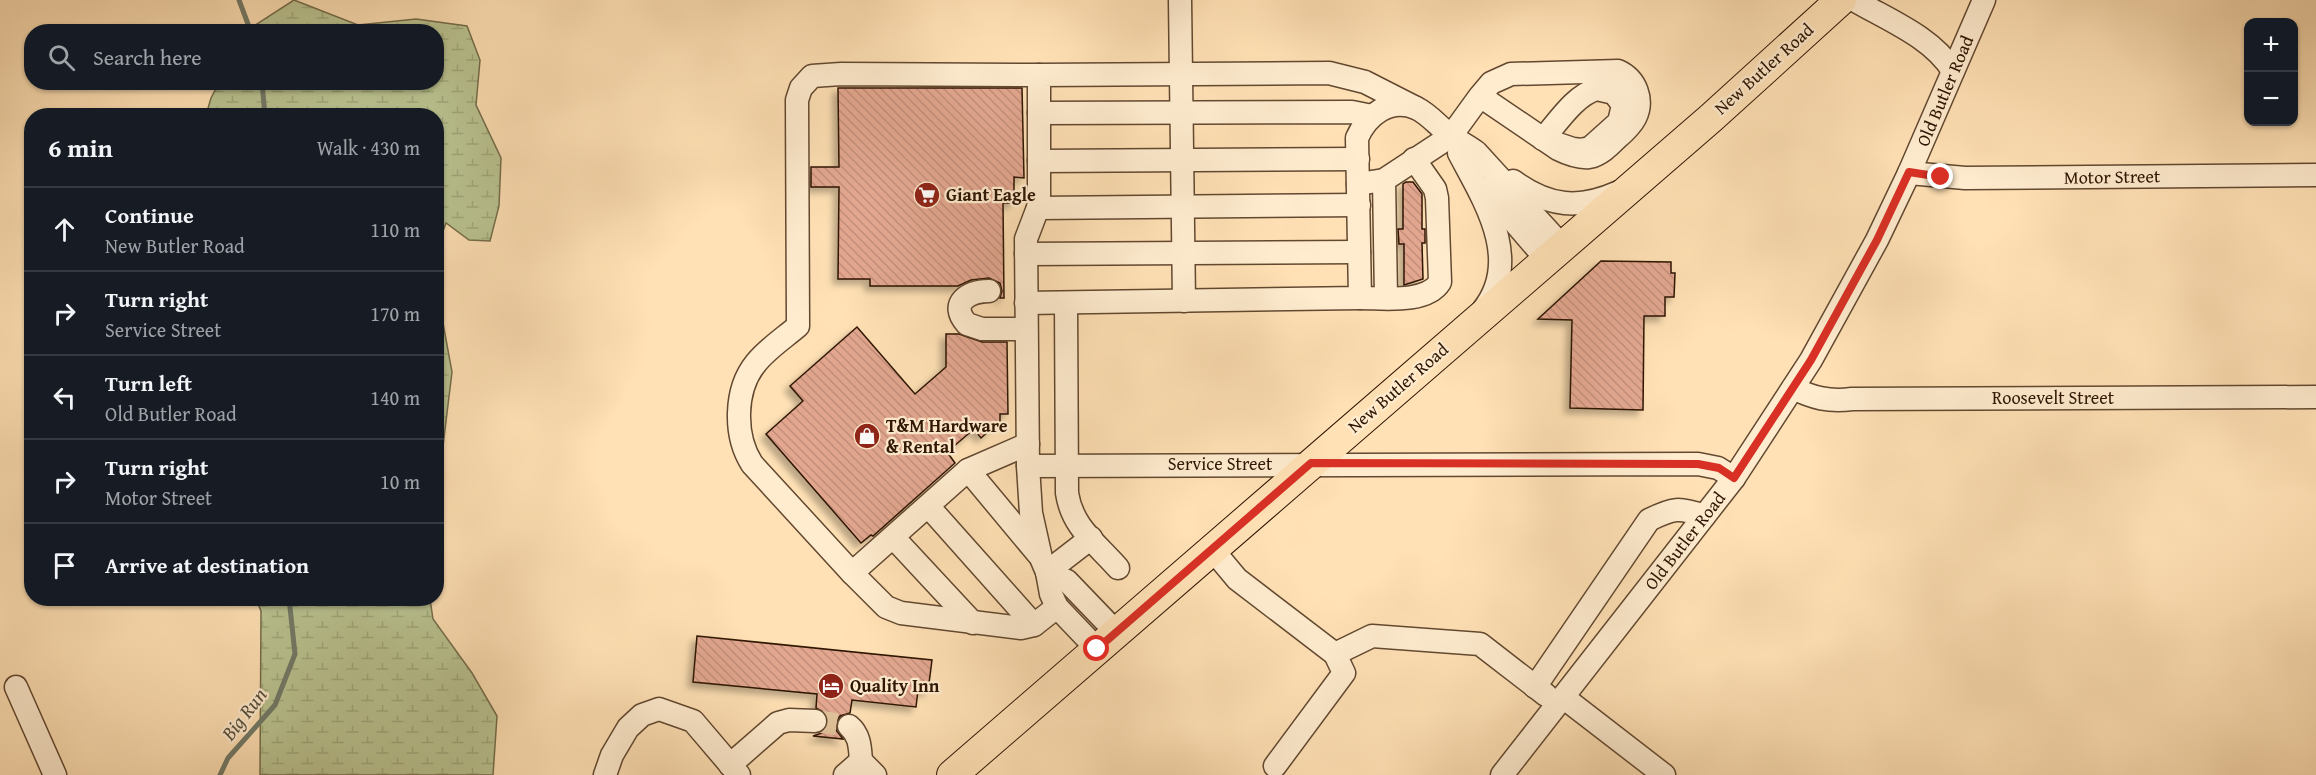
<!DOCTYPE html>
<meta charset="utf-8">
<style>
:root{--surface:#171b24;--page:#20242c;--text:#f1f3f6;--muted:#9ea1a6;--line:#363941}
body{margin:0;font-family:"Gentium Book Plus",serif;background:var(--page);color:var(--text)}
.controls{position:absolute;right:18px;top:18px;display:grid;overflow:hidden;border-radius:12px;box-shadow:0 2px 4px #0004}
.controls button{width:54px;height:54px;display:grid;place-items:center;padding:0;border:0;border-bottom:2px solid var(--line);background:var(--surface);color:var(--text);font:30px sans-serif}
.stop{position:absolute;width:18px;height:18px;margin:-14px;border:4px solid #d93025;border-radius:50%;background:#fff}
.stop.end{background:#d93025;border-color:#fff;box-shadow:0 2px 6px #0008}
.list{margin:0;padding:0;list-style:none}
h2{display:flex;justify-content:space-between;align-items:center;height:78px;margin:0;padding:0 24px;font-size:26px}
h2 small{font-size:20px;font-weight:400;color:var(--muted)}
.list li{display:grid;grid-template-columns:39px 1fr auto;gap:18px;align-items:center;box-sizing:border-box;height:84px;padding:0 24px;border-top:2px solid var(--line)}
.list b{display:block;font-size:22px;white-space:nowrap}
.list p{margin:0;font-size:20px;white-space:nowrap;color:var(--muted)}
.list em{font-size:20px;font-style:normal;color:var(--muted)}
.icon{flex:none;width:33px;height:33px;fill:none;stroke:currentColor;stroke-width:2;stroke-linecap:round;stroke-linejoin:round}
.map{position:relative;flex:none;width:2316px;height:775px;overflow:hidden}
.search{position:absolute;background:var(--surface);box-shadow:0 2px 4px #0004;left:24px;top:24px;width:420px;height:66px;display:flex;align-items:center;gap:15px;box-sizing:border-box;padding:0 21px;border-radius:24px;color:var(--muted);font-size:22px}
.panel{position:absolute;background:var(--surface);box-shadow:0 2px 4px #0004;left:24px;top:108px;width:420px;height:498px;border-radius:24px}
.map>svg:first-child{display:block}
.wetland{fill:url(#wetland-marsh);stroke:#746c4a;stroke-width:1.5}
.lines{fill:none;stroke-linecap:round;stroke-linejoin:round}
.stream{stroke:#727a69;stroke-width:5}
.building{fill:url(#building-back-hatch);stroke:#2e1503;stroke-width:1.5;filter:url(#shadow)}
.minor-tunnel{stroke:#e0c29a;stroke-width:22;stroke-dasharray:22 11;stroke-linecap:butt}
.minor-casing{stroke:#624830;stroke-width:25}
.major-casing{stroke:#2e1503;stroke-width:32}
.minor{stroke:#ffeccf;stroke-width:22}
.major{stroke:#ffe1b5;stroke-width:30}
.route{stroke:#d93025;stroke-width:8}
.labels{text-anchor:middle;stroke-width:4.5;stroke-linejoin:round;paint-order:stroke}
.street-label{font-size:18px;fill:#2e1503;stroke:#ffeccf}
.poi-label{font-size:18px;font-weight:bold;fill:#2e1503;stroke:#ffeccf;text-anchor:start}
.water-label{font-size:20px;font-style:italic;fill:#56503e;stroke:#ffeccf}
</style>
<div class="map">
<svg width="2316" height="775" viewBox="0 0 2316 775">
<defs>
<pattern id="wetland-marsh" width="20" height="14" patternUnits="userSpaceOnUse" patternTransform="scale(1.5)"><rect width="20" height="14" fill="#bac492"/><path d="M1 5h8M5 5V1M11 12h8M15 12V8" fill="none" stroke="#a0a87c"/></pattern>
<pattern id="building-back-hatch" width="6" height="6" patternUnits="userSpaceOnUse" patternTransform="scale(1.5)"><rect width="6" height="6" fill="#e3a790"/><path d="M-1 5l2 2M0 0l6 6M5-1l2 2" fill="none" stroke="#c38f7b"/></pattern>
<filter id="shadow"><feDropShadow dx="-5" dy="5" stdDeviation="3" flood-color="#0004"/></filter>
</defs>
<rect width="100%" height="100%" fill="#ffe1b5"/>
<filter id="stains"><feTurbulence type="fractalNoise" baseFrequency=".00333" numOctaves="4"/><feColorMatrix values="0 0 0 0 .2 0 0 0 0 .09 0 0 0 0 .02 0 0 0 .5 -.17"/></filter>
<radialGradient id="worn" r=".72"><stop offset=".6" stop-color="#630" stop-opacity="0"/><stop offset="1" stop-color="#630" stop-opacity=".3"/></radialGradient>
<!-- wetland -->
<g class="wetland">
<path d="M294,0l64,25 58,-6 51,7 13,34 -4,45 25,53 -2,48 -9,35 -21,-1 -23,-17 -7,19 -1,54 14,76 -15,123 -1,-379 -230,-1 5,-17 8,-15 217,-1v-50l-190,-1z"/>
<path d="M256,599h174l3,20 39,54 25,43 -4,59h-233l1,-164z"/>
</g>
<g class="lines">
<!-- stream -->
<g class="stream">
<path d="M239,0l12,32"/>
<path d="M262,82l3,34"/>
<path d="M220,775l8,-17 47,-53 20,-51 -6,-56"/>
</g>
</g>
<!-- building -->
<g class="building">
<path d="M838,88h184l2,90 -10,-1v26h-11l1,95h-4l2,-7 -2,-8 -11,-5 -18,2 -13,6h-88v-7h-32l1,-92h-28v-20h28z"/>
<path d="M1406,182h7l9,12v35h3v14h-3l1,36 -19,6v-41h-5l-1,-15h5v-45z"/>
<path d="M1601,261l70,1v11h4l-1,24h-9v19h-21l-1,94 -73,-2 2,-88 -34,-1z"/>
<path d="M857,327l58,67 31,-27v-33h13l23,8h25l1,72h-8v7l-19,17 -7,-9 -27,23 8,11 -82,73 -2,-1 -10,8 -95,-109 37,-33 -13,-15z"/>
<path d="M697,636l235,24 -4,31 -10,-1 -2,17 -64,-7 -2,13 -10,3 -4,7v7l7,9 -30,-3 9,-3 6,-11 -1,-8 -11,-6 1,-14 -124,-12z"/>
</g>
<g class="lines">
<!-- minor-tunnel -->
<path class="minor-tunnel" d="M815,721l34,5"/>
<!-- minor casing -->
<g class="minor-casing">
<g id="minor">
<path d="M1180,0l4,301"/>
<path d="M1854,0c34,20 78,37 99,71"/>
<path d="M1597,89l17,4 9,12 -4,17 -29,26 -9,2 -8,-1 -30,-10c15,-17 32,-44 54,-50z"/>
<path d="M1039,113l313,-1 20,4"/>
<path d="M1459,153c25,47 64,107 24,157"/>
<path d="M1039,161l319,-2"/>
<path d="M1909,173l56,5 351,-3"/>
<path d="M1384,180l2,118"/>
<path d="M1513,181c36,26 66,29 106,11"/>
<path d="M1358,184l26,-4 67,-44 29,-40 78,53c10,5 20,9 31,8 11,-2 20,-11 27,-18 7,-6 15,-13 19,-21 9,-18 1,-39 -17,-47l-107,3 -20,9 -11,13"/>
<path d="M1486,189l61,71"/>
<path d="M1038,208l321,-3"/>
<path d="M1026,254l333,-2"/>
<path d="M989,291c-20,0 -41,12 -22,33l15,5h44"/>
<path d="M1360,298c23,0 66,6 80,-16l-3,-84 -2,-9 -21,-30"/>
<path d="M1026,303l334,-5 -3,-160c10,-23 33,-41 59,-30 13,6 22,18 33,26 8,7 18,11 27,18l86,94"/>
<path d="M1066,303l1,190c5,34 29,50 51,75"/>
<path d="M1793,388c20,10 36,14 59,11l464,-2"/>
<path d="M1028,444l-60,26 -116,103 34,34 15,6 120,15 13,-3 23,-18"/>
<path d="M1028,466l670,-2 20,4 16,10"/>
<path d="M968,470l70,84"/>
<path d="M928,506l106,119"/>
<path d="M893,537l80,86"/>
<path d="M1212,549l25,30 98,75 9,19 -69,93"/>
<path d="M1047,572l20,9 49,51"/>
<path d="M1047,572l44,-34"/>
<path d="M852,573l-100,-109c-18,-28 -18,-74 4,-101 11,-14 28,-25 42,-37l-1,-226 4,-12 11,-12 29,-2 198,1"/>
<path d="M1097,649l-40,-42 -6,-13 -4,-22 -6,-14 -10,-45 -3,-47 -2,-227 13,-34v-130l290,-2 36,9 51,26"/>
<path d="M1335,654l37,-18 108,8 66,51"/>
<path d="M16,687l39,88"/>
<path d="M1535,687l114,-167c24,-12 30,-13 55,-4"/>
<path d="M1563,697l101,78"/>
<path d="M849,726c11,9 11,22 12,35"/>
<path d="M730,765l48,-42 11,-3 26,1"/>
<path d="M605,775l7,-20 16,-27 14,-13 17,-6 34,12 46,54"/>
<path d="M845,775l16,-14 14,14"/>
<path d="M1502,775l232,-297 77,-118 66,-120 32,-67 75,-173"/>
</g>
</g>
<!-- major casing -->
<g class="major-casing">
<path id="major" d="M952,775l759,-657 130,-118"/>
</g>
<!-- minor -->
<use href="#minor" class="minor"/>
<!-- major -->
<use href="#major" class="major"/>
</g>
<g class="lines">
<!-- route -->
<path class="route" d="M1097,649l214,-186 387,1 21,4 15,10 77,-118 66,-120 32,-68 32,5"/>
</g>
<!-- icons -->
<defs>
<g id="supermarket-disc" transform="scale(1.35)"><circle r="9.5" fill="#8f2418" stroke="#ffeccf"/><path d="M-6-5.5h2.5l.6 2H6L4.5 2H-2.5L-4.4-4H-6ZM-1.5 3.2a1.3 1.3 0 1 0 .1 0ZM3 3.2a1.3 1.3 0 1 0 .1 0Z" fill="#fff"/></g>
<g id="shop-disc" transform="scale(1.35)"><circle r="9.5" fill="#8f2418" stroke="#ffeccf"/><path d="M-5-2.5h2.3a2.7 3.5 0 0 1 5.4 0H5L5.5 6h-11ZM-1.5-2.5h3a1.5 2.3 0 0 0-3 0Z" fill="#fff"/></g>
<g id="hotel-disc" transform="scale(1.35)"><circle r="9.5" fill="#8f2418" stroke="#ffeccf"/><path d="M-6-4.5h1.5V1H6V5H4.5V3h-9V5H-6ZM-4 0a1.8 1.8 0 1 1 3.6 0ZM.5 0V-2.5h3Q6-2.5 6 0Z" fill="#fff"/></g>
</defs>
<g fill-rule="evenodd">
<use href="#supermarket-disc" x="927" y="195"/>
<use href="#shop-disc" x="867" y="436"/>
<use href="#hotel-disc" x="831" y="686"/>
</g>
<g class="labels">
<!-- street labels -->
<g class="street-label">
<text transform="translate(1764 69) rotate(-42)" y="6">New Butler Road</text>
<text transform="translate(1945 91) rotate(-67)" y="6">Old Butler Road</text>
<text transform="translate(2112 177) rotate(-1)" y="6">Motor Street</text>
<text transform="translate(1398 388) rotate(-41)" y="6">New Butler Road</text>
<text x="2053" y="404">Roosevelt Street</text>
<text x="1220" y="470">Service Street</text>
<text transform="translate(1685 541) rotate(-52)" y="6">Old Butler Road</text>
</g>
<!-- poi labels -->
<g class="poi-label">
<text x="946" y="201">Giant Eagle</text>
<text x="886" y="432">T&amp;M Hardware<tspan x="886" dy="21">&amp; Rental</tspan></text>
<text x="850" y="692">Quality Inn</text>
</g>
<!-- water labels -->
<g class="water-label">
<text transform="translate(244 714) rotate(-52)" y="7">Big Run</text>
</g>
</g>
<rect width="100%" height="100%" filter="url(#stains)"/>
<rect width="100%" height="100%" fill="url(#worn)"/>
</svg>
<div class="controls">
<button>+</button>
<button>−</button>
</div>
<div class="stop" style="left:1097px;top:649px"></div>
<div class="stop end" style="left:1941px;top:177px"></div>
<div class="search"><svg class="icon" aria-label="search" viewBox="0 0 24 24"><circle cx="10" cy="10" r="6"/><path d="M15 15l6 6"/></svg>Search here</div>
<section class="panel">
<h2>6 min<small>Walk · 430 m</small></h2>
<ul class="list">
<li><svg class="icon" aria-label="ahead" viewBox="0 0 24 24"><path d="M12 20V5M6 11l6-6 6 6"/></svg><div><b>Continue</b><p>New Butler Road</p></div><em>110 m</em></li>
<li><svg class="icon" aria-label="right" viewBox="0 0 24 24"><path d="M7 20v-9h11M14 6l5 5-5 5"/></svg><div><b>Turn right</b><p>Service Street</p></div><em>170 m</em></li>
<li><svg class="icon" aria-label="left" viewBox="0 0 24 24"><path d="M17 20v-9H6M10 6l-5 5 5 5"/></svg><div><b>Turn left</b><p>Old Butler Road</p></div><em>140 m</em></li>
<li><svg class="icon" aria-label="right" viewBox="0 0 24 24"><path d="M7 20v-9h11M14 6l5 5-5 5"/></svg><div><b>Turn right</b><p>Motor Street</p></div><em>10 m</em></li>
<li><svg class="icon" aria-label="arrive" viewBox="0 0 24 24"><path d="M6 21V4h12l-3 4 3 4H6"/></svg><div><b>Arrive at destination</b></div></li>
</ul>
</section>
</div>
